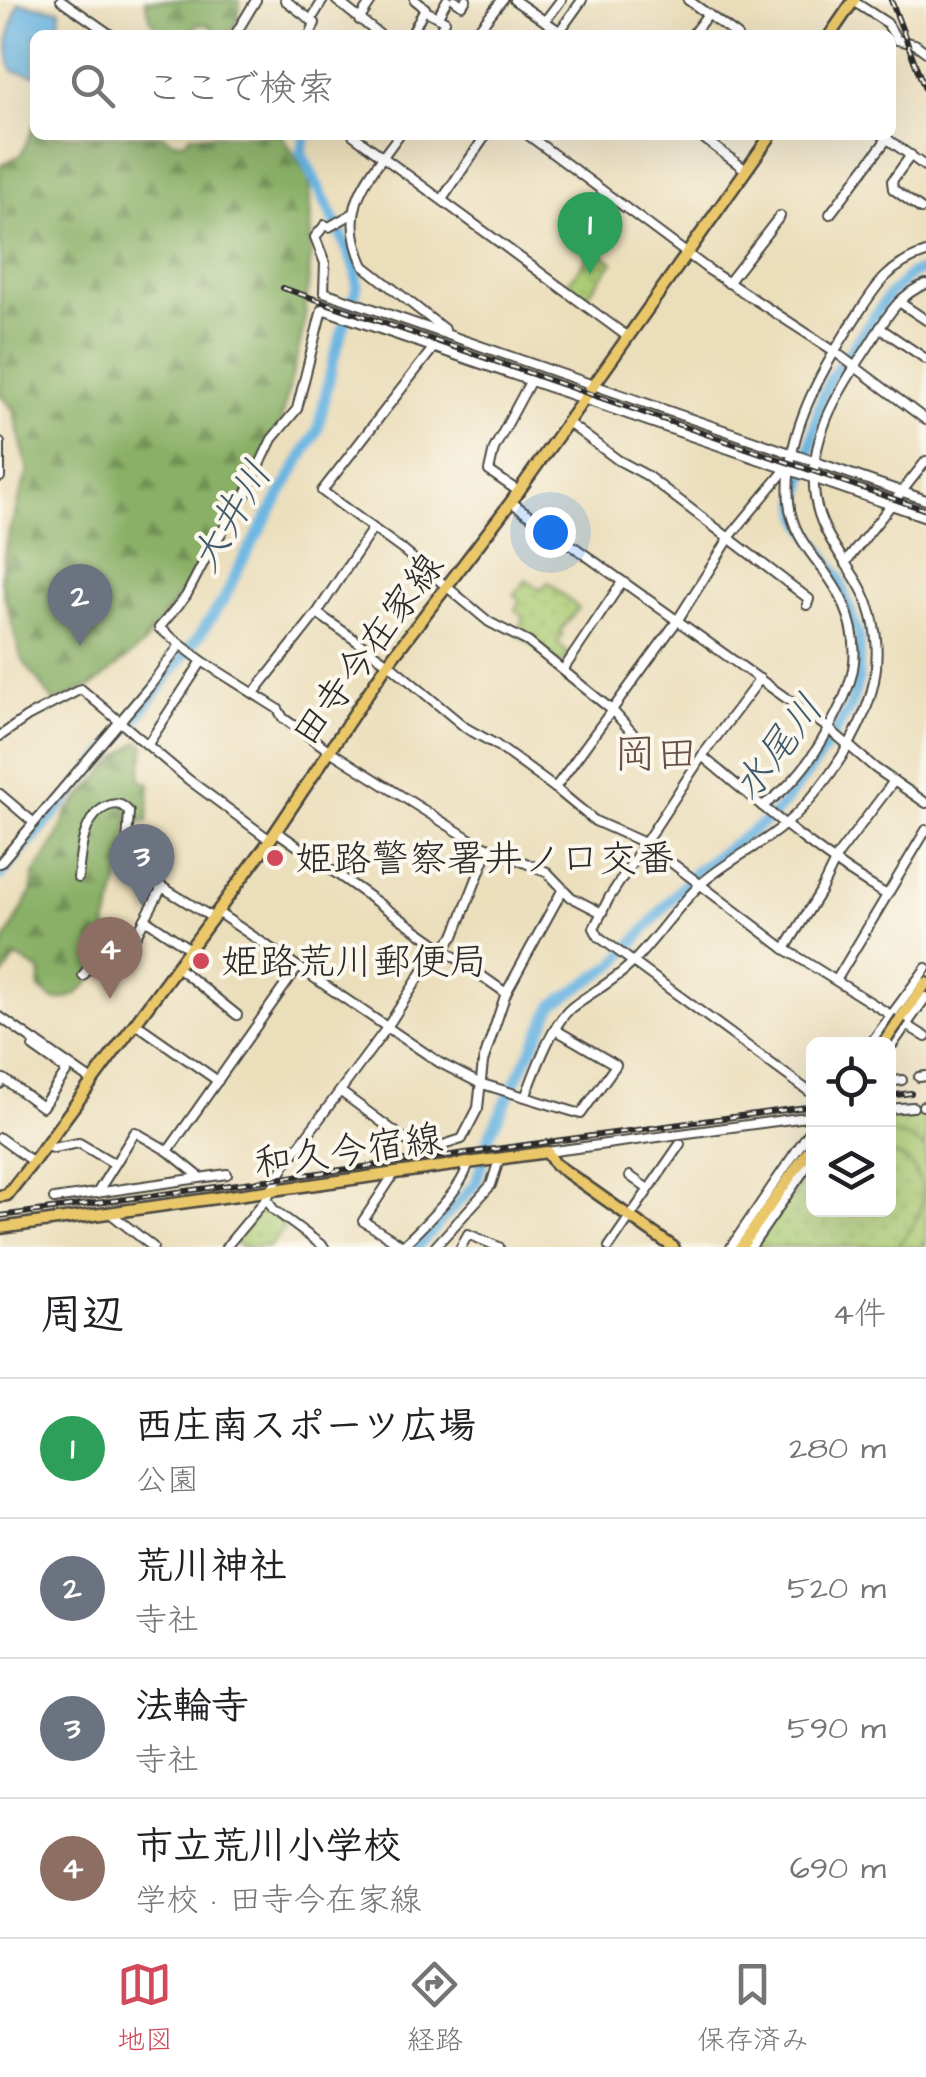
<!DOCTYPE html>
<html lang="ja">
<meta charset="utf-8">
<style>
:root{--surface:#fff;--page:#f2f2f2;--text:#202124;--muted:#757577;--line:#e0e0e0;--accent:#d1495b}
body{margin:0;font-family:"Architects Daughter","Klee One",sans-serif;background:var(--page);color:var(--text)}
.controls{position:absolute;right:30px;bottom:30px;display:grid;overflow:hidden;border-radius:15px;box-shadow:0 10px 40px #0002}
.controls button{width:90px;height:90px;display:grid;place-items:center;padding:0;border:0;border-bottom:2px solid var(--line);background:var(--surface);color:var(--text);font:50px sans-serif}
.you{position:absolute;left:550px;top:532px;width:35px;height:35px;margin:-25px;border:8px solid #fff;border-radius:50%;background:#1a73e8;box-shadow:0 0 0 15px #1a73e833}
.badge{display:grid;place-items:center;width:65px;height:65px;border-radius:50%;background:var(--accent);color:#fff;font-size:32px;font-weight:700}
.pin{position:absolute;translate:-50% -82px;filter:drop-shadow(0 2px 5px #0008)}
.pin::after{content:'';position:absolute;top:52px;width:35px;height:30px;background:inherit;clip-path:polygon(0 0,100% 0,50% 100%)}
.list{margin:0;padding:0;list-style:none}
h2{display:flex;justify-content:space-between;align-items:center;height:130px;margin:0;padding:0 40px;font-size:42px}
h2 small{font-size:32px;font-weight:400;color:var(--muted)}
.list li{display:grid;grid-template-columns:65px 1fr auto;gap:30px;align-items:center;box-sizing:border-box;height:140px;padding:0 40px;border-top:2px solid var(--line)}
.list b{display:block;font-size:38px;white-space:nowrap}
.list p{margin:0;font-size:32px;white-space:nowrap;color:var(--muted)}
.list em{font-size:32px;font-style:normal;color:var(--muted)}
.icon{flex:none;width:55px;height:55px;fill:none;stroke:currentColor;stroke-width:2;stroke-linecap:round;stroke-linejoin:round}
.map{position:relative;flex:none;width:926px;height:1247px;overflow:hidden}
.search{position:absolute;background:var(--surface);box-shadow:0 10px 40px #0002;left:30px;right:30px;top:30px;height:110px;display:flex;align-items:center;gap:25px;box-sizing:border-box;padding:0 35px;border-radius:15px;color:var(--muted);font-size:38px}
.sheet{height:690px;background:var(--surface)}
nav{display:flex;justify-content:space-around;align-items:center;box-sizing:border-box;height:140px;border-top:2px solid var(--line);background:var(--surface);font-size:28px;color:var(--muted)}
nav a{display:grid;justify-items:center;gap:5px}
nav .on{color:var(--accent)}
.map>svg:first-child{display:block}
.grass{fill:url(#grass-dots);stroke:#6c7c50;stroke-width:2.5}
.forest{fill:url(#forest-firs);stroke:#5a6e48;stroke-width:2.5}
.garden{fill:#accc74;stroke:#6c7c50;stroke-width:2.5}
.water{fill:#67b4e1;stroke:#497086;stroke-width:2.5}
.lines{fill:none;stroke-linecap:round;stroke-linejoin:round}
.river{stroke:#67b4e1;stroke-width:11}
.minor-casing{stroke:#484641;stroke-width:12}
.major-casing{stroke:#484641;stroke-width:15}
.minor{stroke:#fff;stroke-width:8}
.major{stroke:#eac769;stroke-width:10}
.rail-casing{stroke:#2b2b2b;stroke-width:6}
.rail{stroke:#fbf7ec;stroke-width:2.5;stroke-dasharray:8;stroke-linecap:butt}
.major-bridge-casing{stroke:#484641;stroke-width:15;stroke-linecap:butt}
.major-bridge{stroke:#eac769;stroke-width:10}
.poi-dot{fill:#d1495b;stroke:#fbf7ec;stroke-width:4}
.labels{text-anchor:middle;stroke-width:8;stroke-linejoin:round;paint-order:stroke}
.street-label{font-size:38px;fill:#2b2b2b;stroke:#fbf7ec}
.poi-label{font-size:38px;fill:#2b2b2b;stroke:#fbf7ec;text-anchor:start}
.water-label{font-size:40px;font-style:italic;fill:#405b6b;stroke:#fbf7ec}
.quarter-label{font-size:42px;fill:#685143;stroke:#fbf7ec}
</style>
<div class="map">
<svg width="926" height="1247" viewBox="0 0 926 1247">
<defs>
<pattern id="grass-dots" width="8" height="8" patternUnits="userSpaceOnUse" patternTransform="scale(2.5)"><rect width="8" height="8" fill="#accc74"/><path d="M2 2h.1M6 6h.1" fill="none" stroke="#94af65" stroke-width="1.8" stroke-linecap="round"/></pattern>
<pattern id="forest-firs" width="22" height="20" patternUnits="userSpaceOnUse" patternTransform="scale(2.5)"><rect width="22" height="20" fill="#89b066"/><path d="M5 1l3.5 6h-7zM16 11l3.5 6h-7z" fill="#708f54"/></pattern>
</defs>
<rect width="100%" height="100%" fill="#fbf7ec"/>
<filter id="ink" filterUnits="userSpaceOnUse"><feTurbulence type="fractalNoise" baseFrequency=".01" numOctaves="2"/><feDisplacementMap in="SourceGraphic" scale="20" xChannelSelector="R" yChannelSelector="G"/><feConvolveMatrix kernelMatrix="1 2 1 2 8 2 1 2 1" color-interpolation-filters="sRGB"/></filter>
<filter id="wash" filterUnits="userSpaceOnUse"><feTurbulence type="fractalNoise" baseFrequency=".0048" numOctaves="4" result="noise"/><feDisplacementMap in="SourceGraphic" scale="40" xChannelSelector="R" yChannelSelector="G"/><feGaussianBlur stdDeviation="2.25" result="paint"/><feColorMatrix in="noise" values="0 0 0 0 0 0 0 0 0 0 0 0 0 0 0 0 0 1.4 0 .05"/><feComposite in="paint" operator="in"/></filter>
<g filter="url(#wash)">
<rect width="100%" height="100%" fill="#ebdebb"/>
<!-- grass -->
<g class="grass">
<path d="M595,249l18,13 -29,37 -18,-14z"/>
<path d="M526,580l15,10 7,-8 30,26 -18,24 3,3 -6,8 12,11 -5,7 -7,1 -41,-29 8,-16 -9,-7 5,-10 -6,-5z"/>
<path d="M926,1111v136h-171l58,-85 1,48h74l1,-92z"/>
<path d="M263,1208l22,18 -16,21h-27l-8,-5z"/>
</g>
<!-- forest -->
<g class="forest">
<path d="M145,0h95l-2,20 -10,15h-9l-10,-10 -11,-1 -9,11h-27l-11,-15z"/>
<path d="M35,123v12h127l11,6 12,1 5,-7h92l28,45 1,74 -7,73 -25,102 -42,86 -94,130 -49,40 -39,18 -34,-45 -20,-77 6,-43 21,-67 -15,-62 -13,-14v-230l21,-10z"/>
<path d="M138,742l7,3 -5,35 10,3 -2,39 -20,-2 -4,44 -18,62 5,9c-10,28 -21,65 -57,65l-15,-11 2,-17 -24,-15 -14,19 -3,-14 3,-17 28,-52 3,-18 22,-34 12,-30 49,-53z"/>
</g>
<!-- garden -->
<path class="garden" d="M888,1133l19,4 19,12v89l-6,9h-23c7,-11 19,-23 23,-35 6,-27 -4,-54 -31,-59z"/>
<!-- water -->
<path class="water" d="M19,3l41,7 -2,25h-23v40l-22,-4c-10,-22 -2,-46 6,-68z"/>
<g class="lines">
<!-- river -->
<g class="river">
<path d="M0,876l135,-156 66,-87 23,-34 15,-32 79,-138 16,-72 23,-70 -1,-16 -16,-39 -39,-80 5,-17"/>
<path d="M417,1247l59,-64 13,-47 64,-131 63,-42 80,-92 77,-55 41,-51 36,-57 8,-28 1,-42 -21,-62 -36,-55 -3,-19 20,-94 10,-27 61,-87 22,-21 14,-4"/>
</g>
</g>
</g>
<g filter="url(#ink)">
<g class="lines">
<!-- minor casing -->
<g class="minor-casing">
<g id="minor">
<path d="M61,0l50,35"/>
<path d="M285,0l30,23 -5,12"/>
<path d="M336,0l44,35"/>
<path d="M455,0l7,5 4,-5"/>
<path d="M514,0l51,35"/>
<path d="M688,0l49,35"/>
<path d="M853,1l34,22 10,17 18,4 11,8"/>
<path d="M424,10l21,11 -8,14"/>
<path d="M438,16l9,-16"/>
<path d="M311,20l12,-20"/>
<path d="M359,20l13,-20"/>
<path d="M545,21l16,-21"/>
<path d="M235,35l21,-35"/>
<path d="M411,35l14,-27 -10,-8"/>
<path d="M474,35l28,-35"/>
<path d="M557,35l25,-35"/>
<path d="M692,35l16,-21"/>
<path d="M353,135l275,202"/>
<path d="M399,135c-33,45 -62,74 -35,131l81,64"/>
<path d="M528,135l181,135 125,81 92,69"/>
<path d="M699,135l47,35"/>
<path d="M882,135l44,32"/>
<path d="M911,155l-19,26 1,8 28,20"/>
<path d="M443,198l43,-63"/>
<path d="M352,214l-23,13 -4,-2 -10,12 10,26 -1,29 602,208"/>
<path d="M830,214l57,-75"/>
<path d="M728,283l52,-67"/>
<path d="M899,302l27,18"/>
<path d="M880,328l46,31"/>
<path d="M434,347l-112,144 82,60 85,71 39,20 85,69 31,35"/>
<path d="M567,422l51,38 28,15 163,124 -2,6"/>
<path d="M0,443v34"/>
<path d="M518,491l-29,-20 5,-22 37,-69"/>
<path d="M511,502l317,226 47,40 51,35"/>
<path d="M845,563l81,-102"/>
<path d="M317,613l71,50 78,65 29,16 60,44 40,33 52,23 138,105 141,88"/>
<path d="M563,670l59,-88"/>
<path d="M760,679l-58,77 -93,142 -15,30 5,9 15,11 200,147"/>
<path d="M254,693l63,-80 56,-85"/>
<path d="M0,736l27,-19 54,-28 108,91 81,60"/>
<path d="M148,744l54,-83"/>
<path d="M702,756c59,49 118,101 185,139"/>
<path d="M555,788l122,-167 55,-87 54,-65"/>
<path d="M0,794l33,28"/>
<path d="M762,806c29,-18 49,-45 65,-74 25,-47 39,-77 16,-130 -16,-37 -50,-57 -54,-100 -5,-62 26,-120 58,-171 24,-36 36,-65 79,-78"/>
<path d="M276,831l230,162"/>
<path d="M0,863l149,-176 31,-42"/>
<path d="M78,878c2,-23 4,-62 30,-72 10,-4 15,-1 21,6l-4,63 4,4 16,1 17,7"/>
<path d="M217,912l223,151 39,20 102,31 35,-49 -60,-35"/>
<path d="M602,913l-31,-16 -24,-25 -74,-31 -143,-90 -47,-33 -5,-9 -76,-48 -43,-33 27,-32 23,-44 37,-58 26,-55 25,-30 25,-100 604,208"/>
<path d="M190,949l-45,-30 17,-32 51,31"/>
<path d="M785,949l35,-57 18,-37 56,-74"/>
<path d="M177,967l60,48"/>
<path d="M83,976l26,-40 25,3 11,-20"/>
<path d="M837,979l89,-149"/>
<path d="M0,1017l92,64"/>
<path d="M135,1023l83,58"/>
<path d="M870,1044l56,-76"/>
<path d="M888,1051l38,-54"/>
<path d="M919,1077l7,-1"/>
<path d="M888,1082l14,-2"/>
<path d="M0,1084l4,-5 38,28 25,-36 -34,-24 3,-5"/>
<path d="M341,1092l73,54h26l22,-7 16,-31 5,-46 23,-69 57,-104"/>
<path d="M526,1095c9,-23 26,-71 45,-87 20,-16 43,-26 61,-45 25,-25 44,-56 70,-80 25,-22 56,-36 81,-57 34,-28 67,-76 83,-117 17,-44 14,-92 -11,-131 -16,-26 -36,-50 -40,-81 -8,-56 22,-104 51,-147 17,-26 30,-55 60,-66"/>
<path d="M923,1106h3"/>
<path d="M888,1109l25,-2"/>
<path d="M0,1138l33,24"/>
<path d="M45,1146l8,2 26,-5 36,21"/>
<path d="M168,1151l130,-184"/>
<path d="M547,1152l267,-36"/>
<path d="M394,1174l-31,47 40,25"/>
<path d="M630,1176l18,13"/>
<path d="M97,1193l38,-61 33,19 32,26"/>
<path d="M54,1199l173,-25"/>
<path d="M110,1213l43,34"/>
<path d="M226,1247l41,-49"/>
<path d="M324,1247l-51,-38 -6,-11 18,-33 101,-136 39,-61 29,-32 35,-88"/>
<path d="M402,1247c20,-21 60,-56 66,-83"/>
<path d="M435,1247l56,-62 8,-25"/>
<path d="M461,1247l7,-13 31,13"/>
<path d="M609,1247l71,-103"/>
<path d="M731,1247l83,-122"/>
<path d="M751,1247l63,-91"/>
</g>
</g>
<!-- major casing -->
<g class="major-casing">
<g id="major">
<path d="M830,35l24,-35"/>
<path d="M901,1018l25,-35"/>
<path d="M0,1196l7,-1 26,-33 237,-322 118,-177 123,-161 260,-367"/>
<path d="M0,1228l547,-76 8,12 118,83"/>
<path d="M741,1247l73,-104"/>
</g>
</g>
<!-- minor -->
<use href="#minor" class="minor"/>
<!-- major -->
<use href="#major" class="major"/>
<!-- rail casing -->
<g class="rail-casing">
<g id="rail">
<path d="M891,0l35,92"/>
<path d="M283,288l643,222"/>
<path d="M888,1096l23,-3"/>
<path d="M0,1216l814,-110"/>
</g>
</g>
<!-- rail -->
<use href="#rail" class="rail"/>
<!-- major-bridge casing -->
<g class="major-bridge-casing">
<path id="major-bridge" d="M883,1044l18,-26"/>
</g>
<!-- major-bridge -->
<use href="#major-bridge" class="major-bridge"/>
</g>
</g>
<!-- markers -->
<g class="poi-dot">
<circle cx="275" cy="858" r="10"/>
<circle cx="201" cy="961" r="10"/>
</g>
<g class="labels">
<!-- street labels -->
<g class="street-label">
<text transform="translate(367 649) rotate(-54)" y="13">田寺今在家線</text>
<text transform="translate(348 1150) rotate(-8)" y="13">和久今宿線</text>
</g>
<!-- poi labels -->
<g class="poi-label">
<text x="295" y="871">姫路警察署井ノ口交番</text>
<text x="221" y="974">姫路荒川郵便局</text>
</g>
<!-- water labels -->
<g class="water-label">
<text transform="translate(230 516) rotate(-60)" y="14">大井川</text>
<text transform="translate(777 747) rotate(-53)" y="14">水尾川</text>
</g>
<!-- quarter labels -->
<g class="quarter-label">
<text x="656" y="768">岡田</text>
</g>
</g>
</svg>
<div class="controls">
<button><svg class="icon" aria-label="locate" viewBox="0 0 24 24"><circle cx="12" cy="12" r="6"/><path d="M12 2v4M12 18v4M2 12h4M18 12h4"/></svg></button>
<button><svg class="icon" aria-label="layers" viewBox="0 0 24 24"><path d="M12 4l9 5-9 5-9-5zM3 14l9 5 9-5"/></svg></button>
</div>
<div class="you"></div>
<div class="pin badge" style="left:590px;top:274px;background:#2e9e5b">1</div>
<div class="pin badge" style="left:80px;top:646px;background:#6b7280">2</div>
<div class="pin badge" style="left:142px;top:906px;background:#6b7280">3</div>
<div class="pin badge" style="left:110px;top:999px;background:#8d6e63">4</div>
<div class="search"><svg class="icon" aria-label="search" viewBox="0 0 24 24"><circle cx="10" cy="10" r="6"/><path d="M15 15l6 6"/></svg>ここで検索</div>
</div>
<section class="sheet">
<h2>周辺<small>4件</small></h2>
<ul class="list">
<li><span class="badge" style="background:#2e9e5b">1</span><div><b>西庄南スポーツ広場</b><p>公園</p></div><em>280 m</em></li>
<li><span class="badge" style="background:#6b7280">2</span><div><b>荒川神社</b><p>寺社</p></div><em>520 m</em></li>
<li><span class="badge" style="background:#6b7280">3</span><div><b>法輪寺</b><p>寺社</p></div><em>590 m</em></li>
<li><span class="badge" style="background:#8d6e63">4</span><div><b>市立荒川小学校</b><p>学校 · 田寺今在家線</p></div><em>690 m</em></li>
</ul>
</section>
<nav>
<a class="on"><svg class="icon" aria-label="map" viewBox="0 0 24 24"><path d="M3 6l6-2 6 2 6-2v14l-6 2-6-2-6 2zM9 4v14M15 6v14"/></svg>地図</a>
<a><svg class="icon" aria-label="directions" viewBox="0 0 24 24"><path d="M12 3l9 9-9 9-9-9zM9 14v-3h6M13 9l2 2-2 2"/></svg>経路</a>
<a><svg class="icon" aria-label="saved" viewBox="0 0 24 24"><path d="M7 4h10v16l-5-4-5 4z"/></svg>保存済み</a>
</nav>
